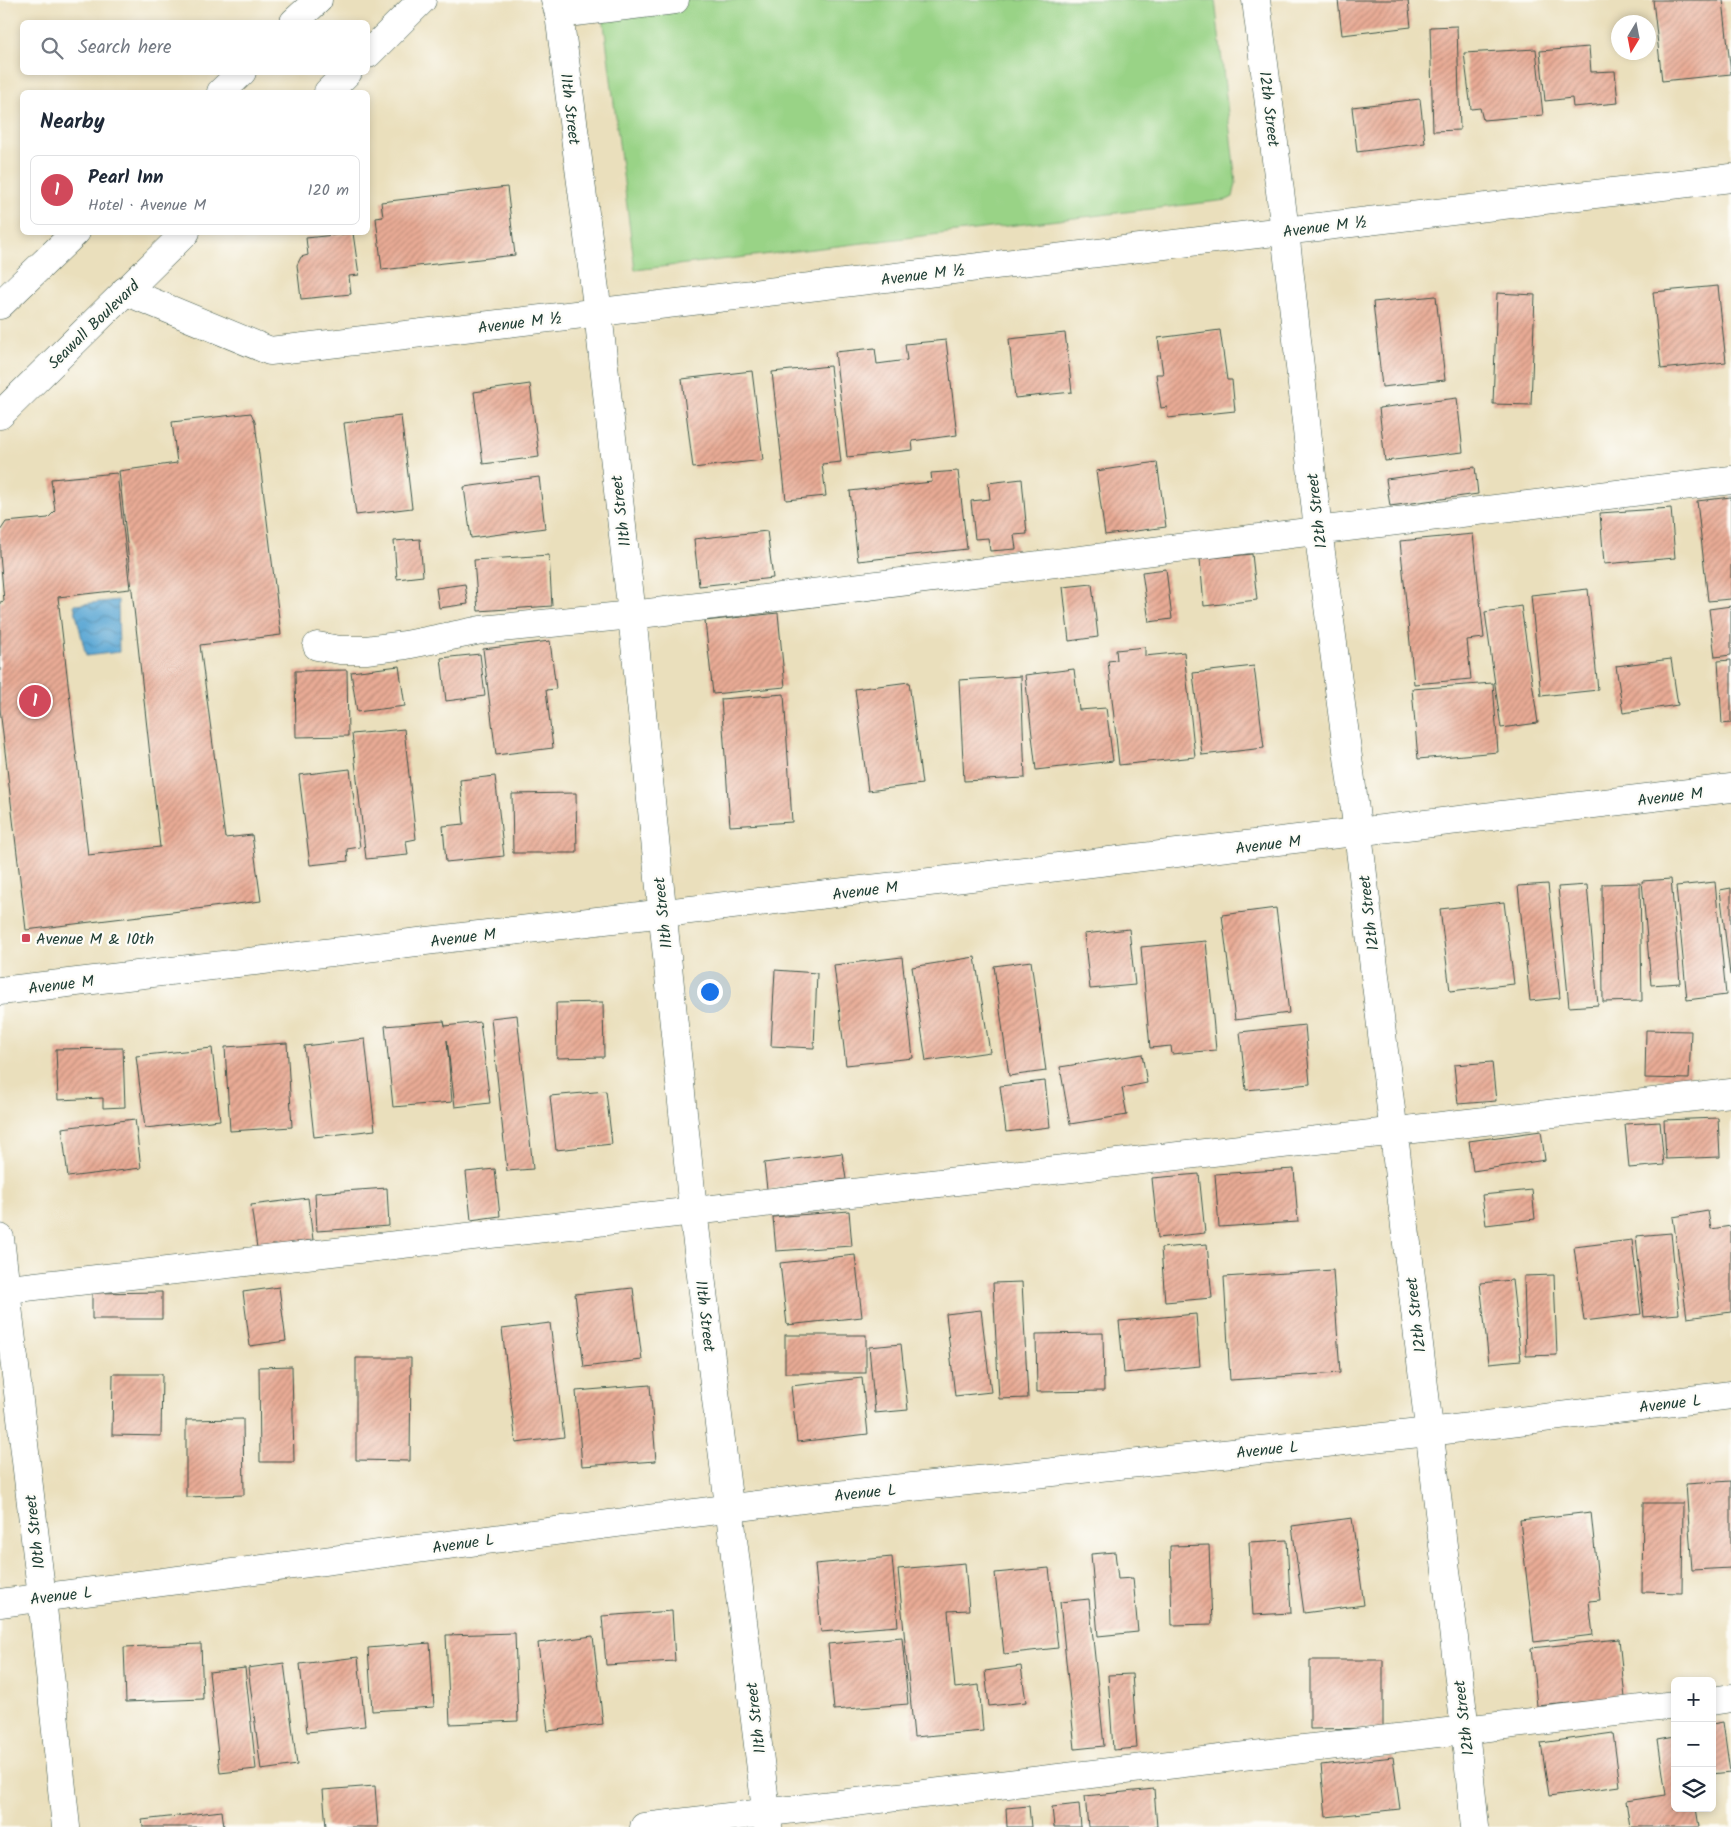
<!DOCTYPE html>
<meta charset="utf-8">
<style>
:root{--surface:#fff;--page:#f2f2f3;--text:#1f2937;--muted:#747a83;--line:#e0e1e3;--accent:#d1495b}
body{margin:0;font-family:Kalam,sans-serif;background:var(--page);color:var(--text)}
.controls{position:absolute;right:15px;bottom:15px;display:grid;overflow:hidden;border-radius:8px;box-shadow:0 2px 8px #0003}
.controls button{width:45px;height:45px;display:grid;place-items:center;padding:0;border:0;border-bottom:1px solid var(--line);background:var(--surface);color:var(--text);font:25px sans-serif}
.compass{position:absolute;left:1611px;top:15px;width:45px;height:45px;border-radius:50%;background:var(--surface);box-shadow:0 2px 8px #0003;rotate:190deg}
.you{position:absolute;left:709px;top:991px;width:18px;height:18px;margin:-12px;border:4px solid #fff;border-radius:50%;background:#1a73e8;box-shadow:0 0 0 8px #1a73e833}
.badge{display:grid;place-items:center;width:32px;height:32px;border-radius:50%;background:var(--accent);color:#fff;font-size:16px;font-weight:700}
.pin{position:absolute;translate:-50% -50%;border:2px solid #fff;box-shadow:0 1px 5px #0006}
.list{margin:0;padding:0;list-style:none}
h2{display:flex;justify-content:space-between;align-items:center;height:65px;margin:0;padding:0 20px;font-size:21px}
h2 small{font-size:16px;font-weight:400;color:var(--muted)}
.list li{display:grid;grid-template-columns:32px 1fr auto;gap:15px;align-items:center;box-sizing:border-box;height:70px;margin:0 10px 10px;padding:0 10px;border:1px solid var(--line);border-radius:8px}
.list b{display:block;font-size:19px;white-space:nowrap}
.list p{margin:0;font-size:16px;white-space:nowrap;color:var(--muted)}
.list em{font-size:16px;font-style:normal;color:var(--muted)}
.icon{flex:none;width:28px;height:28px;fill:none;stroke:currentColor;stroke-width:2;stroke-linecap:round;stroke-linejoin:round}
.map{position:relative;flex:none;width:1731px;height:1827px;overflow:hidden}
.search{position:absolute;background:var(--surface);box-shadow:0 2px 8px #0003;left:20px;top:20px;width:350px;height:55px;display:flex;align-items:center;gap:12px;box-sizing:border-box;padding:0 18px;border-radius:8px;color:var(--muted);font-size:19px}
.panel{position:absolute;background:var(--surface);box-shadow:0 2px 8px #0003;left:20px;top:90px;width:350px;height:145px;border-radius:8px}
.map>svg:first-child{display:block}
.grass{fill:#99d386;stroke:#5c885d}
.water{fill:url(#water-waves);stroke:#3d7284}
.building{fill:url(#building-hatch)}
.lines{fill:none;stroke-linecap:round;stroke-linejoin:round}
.minor-casing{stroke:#3d5548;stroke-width:29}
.major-casing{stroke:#3d5548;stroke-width:29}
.minor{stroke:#fff;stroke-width:28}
.major{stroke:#fff;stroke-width:28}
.poi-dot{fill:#d1495b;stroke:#fdfcf7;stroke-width:2}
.labels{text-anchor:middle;stroke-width:4.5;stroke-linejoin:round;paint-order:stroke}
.street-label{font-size:16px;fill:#1f3d34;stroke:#fdfcf7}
.poi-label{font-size:16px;fill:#1f3d34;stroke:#fdfcf7;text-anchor:start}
</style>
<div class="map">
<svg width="1731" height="1827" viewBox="0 0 1731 1827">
<defs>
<pattern id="water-waves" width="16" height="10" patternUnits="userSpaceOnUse" patternTransform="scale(1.25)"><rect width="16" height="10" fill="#5ba7d4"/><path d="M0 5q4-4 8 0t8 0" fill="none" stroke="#4b89ad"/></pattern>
<pattern id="building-hatch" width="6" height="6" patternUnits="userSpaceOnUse" patternTransform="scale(1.25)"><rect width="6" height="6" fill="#e9ab95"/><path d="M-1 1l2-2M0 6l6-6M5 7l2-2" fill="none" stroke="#bc8c7a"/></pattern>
</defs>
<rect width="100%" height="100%" fill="#fdfcf7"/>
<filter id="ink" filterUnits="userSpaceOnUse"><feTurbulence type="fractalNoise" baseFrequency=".02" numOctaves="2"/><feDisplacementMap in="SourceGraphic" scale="10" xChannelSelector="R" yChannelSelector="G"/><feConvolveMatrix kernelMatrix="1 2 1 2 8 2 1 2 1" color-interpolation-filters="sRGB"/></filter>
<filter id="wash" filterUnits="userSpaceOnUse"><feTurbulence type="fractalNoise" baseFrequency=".0096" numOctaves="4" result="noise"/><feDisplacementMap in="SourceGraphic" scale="20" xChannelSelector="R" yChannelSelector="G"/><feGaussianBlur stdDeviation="1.12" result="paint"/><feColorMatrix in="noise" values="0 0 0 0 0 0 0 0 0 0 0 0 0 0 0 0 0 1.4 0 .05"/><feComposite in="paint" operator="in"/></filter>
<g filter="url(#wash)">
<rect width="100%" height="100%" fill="#eadfbc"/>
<!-- grass -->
<path class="grass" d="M601,0h614l21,183 -3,14 -6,3 -592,70z"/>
<!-- water -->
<path class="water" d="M118,600l1,52 -33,4 -12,-51z"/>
<g id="blocks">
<!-- building -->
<g class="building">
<path d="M1338,0h70l3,27 -69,8z"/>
<path d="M1653,0h70l8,74 -69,7z"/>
<path d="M1457,26l3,104 -27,1 -3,-104z"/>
<path d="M1589,47l2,25 24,-1 3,32 -45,4 -1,-9 -27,3 -5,-50z"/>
<path d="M1536,49l7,66 -60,5 -3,-12 -9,1 -7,-56z"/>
<path d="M1420,99l5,44 -68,9 -5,-45z"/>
<path d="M507,187l8,68 -133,15 -6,-52 7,-1 -2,-15z"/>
<path d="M353,233l6,42 -10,1 2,18 -50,5 -4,-34 4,-8 7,-2 -2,-17z"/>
<path d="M1718,286l8,76 -65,7 -8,-77z"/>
<path d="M1497,293l38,2 -4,110 -38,-1z"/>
<path d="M1436,296l9,84 -63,7 -9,-85z"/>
<path d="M1220,330l7,50h5l3,31 -67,7 -1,-11 -6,1 -5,-34h7l-5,-36z"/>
<path d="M1065,333l7,59 -57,6 -6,-59z"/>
<path d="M946,340l11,95 -45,6 1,9 -66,7 -12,-105 40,-4 2,16 30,-4 -2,-16z"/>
<path d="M830,366l11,96 -19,2 4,32 -40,4 -14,-128z"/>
<path d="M752,371l11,89 -70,8 -11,-89z"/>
<path d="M530,384l9,73 -56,7 -9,-72z"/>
<path d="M1457,398l6,54 -78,9 -6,-53z"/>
<path d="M251,413l4,9 26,213 -81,10 25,193 27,-3 9,66 -235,29 -26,-221v-107l4,-1 -4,-46v-24l6,-9 42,-4 7,-7 -4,-32 66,-6 13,116 -72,8 30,258 72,-8 -41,-376 58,-8 -5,-41z"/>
<path d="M401,416l11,92 -56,7 -12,-92z"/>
<path d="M1157,462l9,65 -61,8 -9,-64z"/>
<path d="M1475,467l3,27 -88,12 -4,-27z"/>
<path d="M958,471l9,78 -109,12 -8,-70 82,-9 -1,-9z"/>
<path d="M539,477l6,51 -74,10 -7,-51z"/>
<path d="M1022,479l5,55 -13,1 2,14 -26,2 -2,-13 -13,1 -4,-38 19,-2 -2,-16z"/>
<path d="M1731,497v102l-23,2 -11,-100z"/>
<path d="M1671,508l4,50 -71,6 -4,-51z"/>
<path d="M767,531l6,47 -74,8 -5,-47z"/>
<path d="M1473,534l11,104 -17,2 4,39 -57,5 -14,-143z"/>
<path d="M420,539l3,37 -26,3 -3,-38z"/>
<path d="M1252,554l5,46 -53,6 -4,-47z"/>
<path d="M549,555l3,51 -74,5 -4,-51z"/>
<path d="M1166,569l6,50 -23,3 -7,-50z"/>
<path d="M465,584l3,20 -29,4 -3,-20z"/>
<path d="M1092,584l6,53 -29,4 -6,-54z"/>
<path d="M1588,589l10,101 -57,6 -10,-101z"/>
<path d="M1521,606l17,117 -37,5 -16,-116z"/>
<path d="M1731,606v49l-16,2 -6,-48z"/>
<path d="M778,613l7,74 -72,7 -8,-73z"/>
<path d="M550,641l6,48 -10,1 7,58 -57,7 -13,-106z"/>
<path d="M1145,647v9l39,-4 11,105 -76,8 -11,-104 9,-1 -1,-10z"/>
<path d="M480,654l5,42 -39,5 -5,-43z"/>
<path d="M1671,659l7,46 -55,8 -7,-47z"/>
<path d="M1731,660v63l-9,1 -4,-63z"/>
<path d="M399,666l6,40 -48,6 -6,-40z"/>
<path d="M1254,666l10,82 -62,7 -9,-82z"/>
<path d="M1074,669l5,41 27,-2 7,53 -77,9 -11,-95z"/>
<path d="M347,670l1,66 -52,1 -1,-66z"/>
<path d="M1021,676l4,102 -61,3 -5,-101z"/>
<path d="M909,682l13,102 -54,7 -13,-102z"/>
<path d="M1493,683l5,69 -80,7 -6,-70z"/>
<path d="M784,694l8,128 -62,4 -9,-127z"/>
<path d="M404,729l12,110 -10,2 2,14 -42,4 -14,-125z"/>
<path d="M350,769l10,78 -13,2 1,12 -38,4 -11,-90z"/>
<path d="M495,776l9,80 -58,6 -3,-36 21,-2 -4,-44z"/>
<path d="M576,793l1,60h-64l-1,-59z"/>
<path d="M1671,879l9,104 -29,2 -9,-104z"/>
<path d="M1715,882l11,113 -39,5 -11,-114z"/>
<path d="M1640,883l2,118 -39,1 -1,-118z"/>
<path d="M1548,884l12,114 -30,3 -12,-115z"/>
<path d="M1587,885l11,120 -29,2 -11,-120z"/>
<path d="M1731,888v87h-1l-10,-85z"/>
<path d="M1504,902l10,82 -64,7 -10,-82z"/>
<path d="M1276,908l13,105 -54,7 -13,-105z"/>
<path d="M1129,929l6,56 -45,4 -6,-55z"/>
<path d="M1206,941l10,109 -44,4 -1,-8 -21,2 -9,-101z"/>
<path d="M902,957l11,101 -67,7 -12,-100z"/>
<path d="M975,957l15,95 -64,9 -14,-94z"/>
<path d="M1031,961l15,110 -37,5 -15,-110z"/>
<path d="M775,970l42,3 -3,75 -43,-2z"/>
<path d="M603,1002l1,55 -47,1 -1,-55z"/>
<path d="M517,1015l16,154 -26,2 -16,-153z"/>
<path d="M444,1021l1,5 35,-4 10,81 -35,4 -8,-67 5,62 -59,5 -8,-81z"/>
<path d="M1305,1025l5,59 -64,6 -6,-58z"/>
<path d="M1646,1030l45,1 -2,48 -44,-1z"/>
<path d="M365,1039l10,91 -61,7 -10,-91z"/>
<path d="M287,1043l5,84 -62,4 -5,-84z"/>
<path d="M123,1048l2,59 -22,1v-10l-45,2 -2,-51z"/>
<path d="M212,1048l8,72 -75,8 -9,-72z"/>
<path d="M1142,1054l5,29 -25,5 5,27 -57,9 -10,-57z"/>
<path d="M1492,1062l4,39 -38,3 -4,-39z"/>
<path d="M1045,1081l5,46 -44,5 -6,-46z"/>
<path d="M606,1091l6,53 -56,6 -6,-54z"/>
<path d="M1718,1118l2,39 -54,2 -2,-39z"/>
<path d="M135,1119l6,49 -73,9 -6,-49z"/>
<path d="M1660,1122l4,43 -35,3 -4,-44z"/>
<path d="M1541,1131l4,29 -72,11 -4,-30z"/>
<path d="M842,1153l4,26 -79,10 -3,-26z"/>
<path d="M495,1169l5,47 -29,4 -5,-48z"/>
<path d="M1294,1169l4,53 -79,5 -4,-53z"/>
<path d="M1199,1174l6,59 -47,5 -6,-60z"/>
<path d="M387,1188l2,38 -72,5 -2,-38z"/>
<path d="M1532,1190l3,29 -49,6 -4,-30z"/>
<path d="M308,1198l5,42 -56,8 -6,-43z"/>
<path d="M849,1211l3,35 -76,5 -3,-34z"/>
<path d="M1708,1211l3,18 20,-3v86l-44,6 -14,-101z"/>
<path d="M1671,1233l8,81 -35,3 -8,-81z"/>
<path d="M1632,1240l9,74 -57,7 -10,-74z"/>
<path d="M1207,1244l5,54 -47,4 -4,-54z"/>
<path d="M855,1255l7,62 -75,8 -7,-62z"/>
<path d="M1333,1270l7,103 -110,7 -6,-103z"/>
<path d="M1554,1275l3,80 -31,1 -2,-80z"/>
<path d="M1512,1280l9,80 -32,3 -9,-80z"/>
<path d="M1022,1282l6,116 -29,1 -6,-116z"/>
<path d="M279,1287l7,54 -36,5 -7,-54z"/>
<path d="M633,1288l9,72 -58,7 -9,-73z"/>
<path d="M162,1292v27h-70v-26z"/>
<path d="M981,1310l10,82 -36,4 -9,-82z"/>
<path d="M1196,1314l4,52 -76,7 -5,-52z"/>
<path d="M550,1323l14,114 -48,6 -14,-114z"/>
<path d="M1103,1333l1,58 -67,1 -1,-58z"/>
<rect x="785" y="1335" width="81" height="38"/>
<path d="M901,1344l7,66 -33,3 -6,-66z"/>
<path d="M356,1358h55l-1,103 -54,-1z"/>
<path d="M292,1366l2,96h-34l-1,-95z"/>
<path d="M113,1374h49l-1,62 -49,-1z"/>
<path d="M862,1378l6,56 -71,8 -6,-56z"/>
<path d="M650,1385l6,76 -74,5 -6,-75z"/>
<path d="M243,1419l1,76 -58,2v-77z"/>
<path d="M1731,1481v87l-39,2 -6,-86z"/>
<path d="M1643,1503h40l-1,90 -40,-1z"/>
<path d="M1591,1512l9,88 -11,1 4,34 -59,7 -14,-122z"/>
<path d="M1352,1518l12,87 -60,8 -12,-87z"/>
<path d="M1287,1540l4,73 -38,2 -4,-73z"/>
<path d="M1209,1545l3,79 -40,1 -2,-79z"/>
<path d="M1115,1552l3,27 15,-1 5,54 -40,4 -7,-82z"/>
<path d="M892,1557l6,69 -77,6 -6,-68z"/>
<path d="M965,1563l4,47 -21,1 7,77 24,-3 4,46 -69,6 -16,-168z"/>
<path d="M1049,1568l9,80 -54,6 -9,-81z"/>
<path d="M1089,1599l15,147 -29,3 -15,-147z"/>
<path d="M672,1611l3,50 -69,4 -4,-49z"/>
<path d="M515,1633l3,88 -68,3 -4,-89z"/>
<path d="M593,1636l10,88 -55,7 -10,-88z"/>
<path d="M902,1637l6,67 -74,6 -6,-66z"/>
<path d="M1619,1639l6,59 -88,8 -6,-58z"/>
<path d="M430,1643l4,64 -62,4 -4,-63z"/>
<path d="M201,1644l2,55 -77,3 -2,-55z"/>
<path d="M358,1657l7,69 -58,6 -7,-68z"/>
<path d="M1310,1660h73v68l-73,1z"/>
<path d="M284,1663l13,102 -36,5 -13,-102z"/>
<path d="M1021,1666l5,36 -37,4 -4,-35z"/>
<path d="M245,1668l11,101 -36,4 -11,-101z"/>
<path d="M1132,1674l5,74 -24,2 -5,-75z"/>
<path d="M1723,1722l7,50 -18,2v-50z"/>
<path d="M1613,1733l7,53 -71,10 -8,-53z"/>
<path d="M1675,1736v72h21l3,19h-69l-4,-26 40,-6 -8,-56z"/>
<path d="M1393,1757l7,52 -74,8 -5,-52z"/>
<path d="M375,1786l3,41h-52l-3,-37z"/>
<path d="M1154,1789l3,38h-69l-3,-31z"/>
<path d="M1079,1804l2,23h-27l-2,-20z"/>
<path d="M1029,1806l2,21h-24l-1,-19z"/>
<path d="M222,1811l2,16h-81l-1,-7z"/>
</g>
</g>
</g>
<g filter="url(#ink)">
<use href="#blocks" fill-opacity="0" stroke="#3d5548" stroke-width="1"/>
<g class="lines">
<!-- minor casing -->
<g class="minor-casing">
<g id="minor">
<path d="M555,0l4,14 39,299 34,302 61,595 75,617"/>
<path d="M1256,0l29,231 33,299 40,303 107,897 10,97"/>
<path d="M559,14l116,-14"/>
<path d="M294,22l24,-22"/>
<path d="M221,92l21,-20"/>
<path d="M125,291l145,60 1461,-173"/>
<path d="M0,305l76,-73"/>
<path d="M317,646l23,4h26l40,-5 75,-15 151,-15 1099,-135"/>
<path d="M0,991l1731,-203"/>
<path d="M0,1238l42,360 24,229"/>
<path d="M0,1290l1731,-197"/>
<path d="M0,1603l818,-106 611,-65 302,-37"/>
<path d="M1712,1701l19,-3"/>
<path d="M644,1827l1031,-122"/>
</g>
</g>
<!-- major casing -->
<g class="major-casing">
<g id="major">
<path d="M368,54l54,-54"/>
<path d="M328,92l20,-20"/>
<path d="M0,415l186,-183"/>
</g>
</g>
<!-- minor -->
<use href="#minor" class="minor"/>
<!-- major -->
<use href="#major" class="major"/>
</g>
</g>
<!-- markers -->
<rect class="poi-dot" x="21" y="933" width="10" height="10" rx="2.5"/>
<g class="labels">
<!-- street labels -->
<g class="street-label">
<text transform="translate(571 109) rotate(83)" y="6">11th Street</text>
<text transform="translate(1270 109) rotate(83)" y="6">12th Street</text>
<text transform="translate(1325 226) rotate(-7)" y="6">Avenue M ½</text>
<text transform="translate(923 274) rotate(-7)" y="6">Avenue M ½</text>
<text transform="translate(520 322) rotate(-7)" y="6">Avenue M ½</text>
<text transform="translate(93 324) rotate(-44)" y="6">Seawall Boulevard</text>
<text transform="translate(620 511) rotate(-97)" y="6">11th Street</text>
<text transform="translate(1316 511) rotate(-97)" y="6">12th Street</text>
<text transform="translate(1670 796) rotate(-7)" y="6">Avenue M</text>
<text transform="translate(1268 844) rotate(-7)" y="6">Avenue M</text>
<text transform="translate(865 890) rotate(-7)" y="6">Avenue M</text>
<text transform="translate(662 913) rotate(-96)" y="6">11th Street</text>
<text transform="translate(1368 913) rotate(-97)" y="6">12th Street</text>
<text transform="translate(463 937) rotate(-7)" y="6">Avenue M</text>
<text transform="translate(61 984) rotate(-7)" y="6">Avenue M</text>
<text transform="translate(1415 1315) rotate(-97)" y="6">12th Street</text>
<text transform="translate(706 1316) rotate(83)" y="6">11th Street</text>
<text transform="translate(1670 1403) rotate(-7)" y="6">Avenue L</text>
<text transform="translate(1267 1449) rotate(-6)" y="6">Avenue L</text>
<text transform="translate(865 1492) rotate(-6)" y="6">Avenue L</text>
<text transform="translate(34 1532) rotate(-97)" y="6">10th Street</text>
<text transform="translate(463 1543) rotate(-8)" y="6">Avenue L</text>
<text transform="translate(61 1595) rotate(-7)" y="6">Avenue L</text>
<text transform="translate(755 1718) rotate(-97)" y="6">11th Street</text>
<text transform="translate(1463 1718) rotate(-97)" y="6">12th Street</text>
</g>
<!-- poi labels -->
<g class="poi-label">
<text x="36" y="944">Avenue M &amp; 10th</text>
</g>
</g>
</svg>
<div class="controls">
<button>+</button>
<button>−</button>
<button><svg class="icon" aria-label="layers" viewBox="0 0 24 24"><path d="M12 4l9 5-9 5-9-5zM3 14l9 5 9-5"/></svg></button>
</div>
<svg class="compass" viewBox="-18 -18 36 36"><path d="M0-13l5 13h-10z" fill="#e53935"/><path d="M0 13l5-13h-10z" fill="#747a83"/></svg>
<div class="you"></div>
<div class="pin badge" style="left:35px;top:701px">1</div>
<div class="search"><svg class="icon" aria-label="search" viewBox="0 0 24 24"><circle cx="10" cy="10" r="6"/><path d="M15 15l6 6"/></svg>Search here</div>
<section class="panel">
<h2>Nearby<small></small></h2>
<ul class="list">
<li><span class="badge">1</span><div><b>Pearl Inn</b><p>Hotel · Avenue M</p></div><em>120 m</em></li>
</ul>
</section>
</div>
